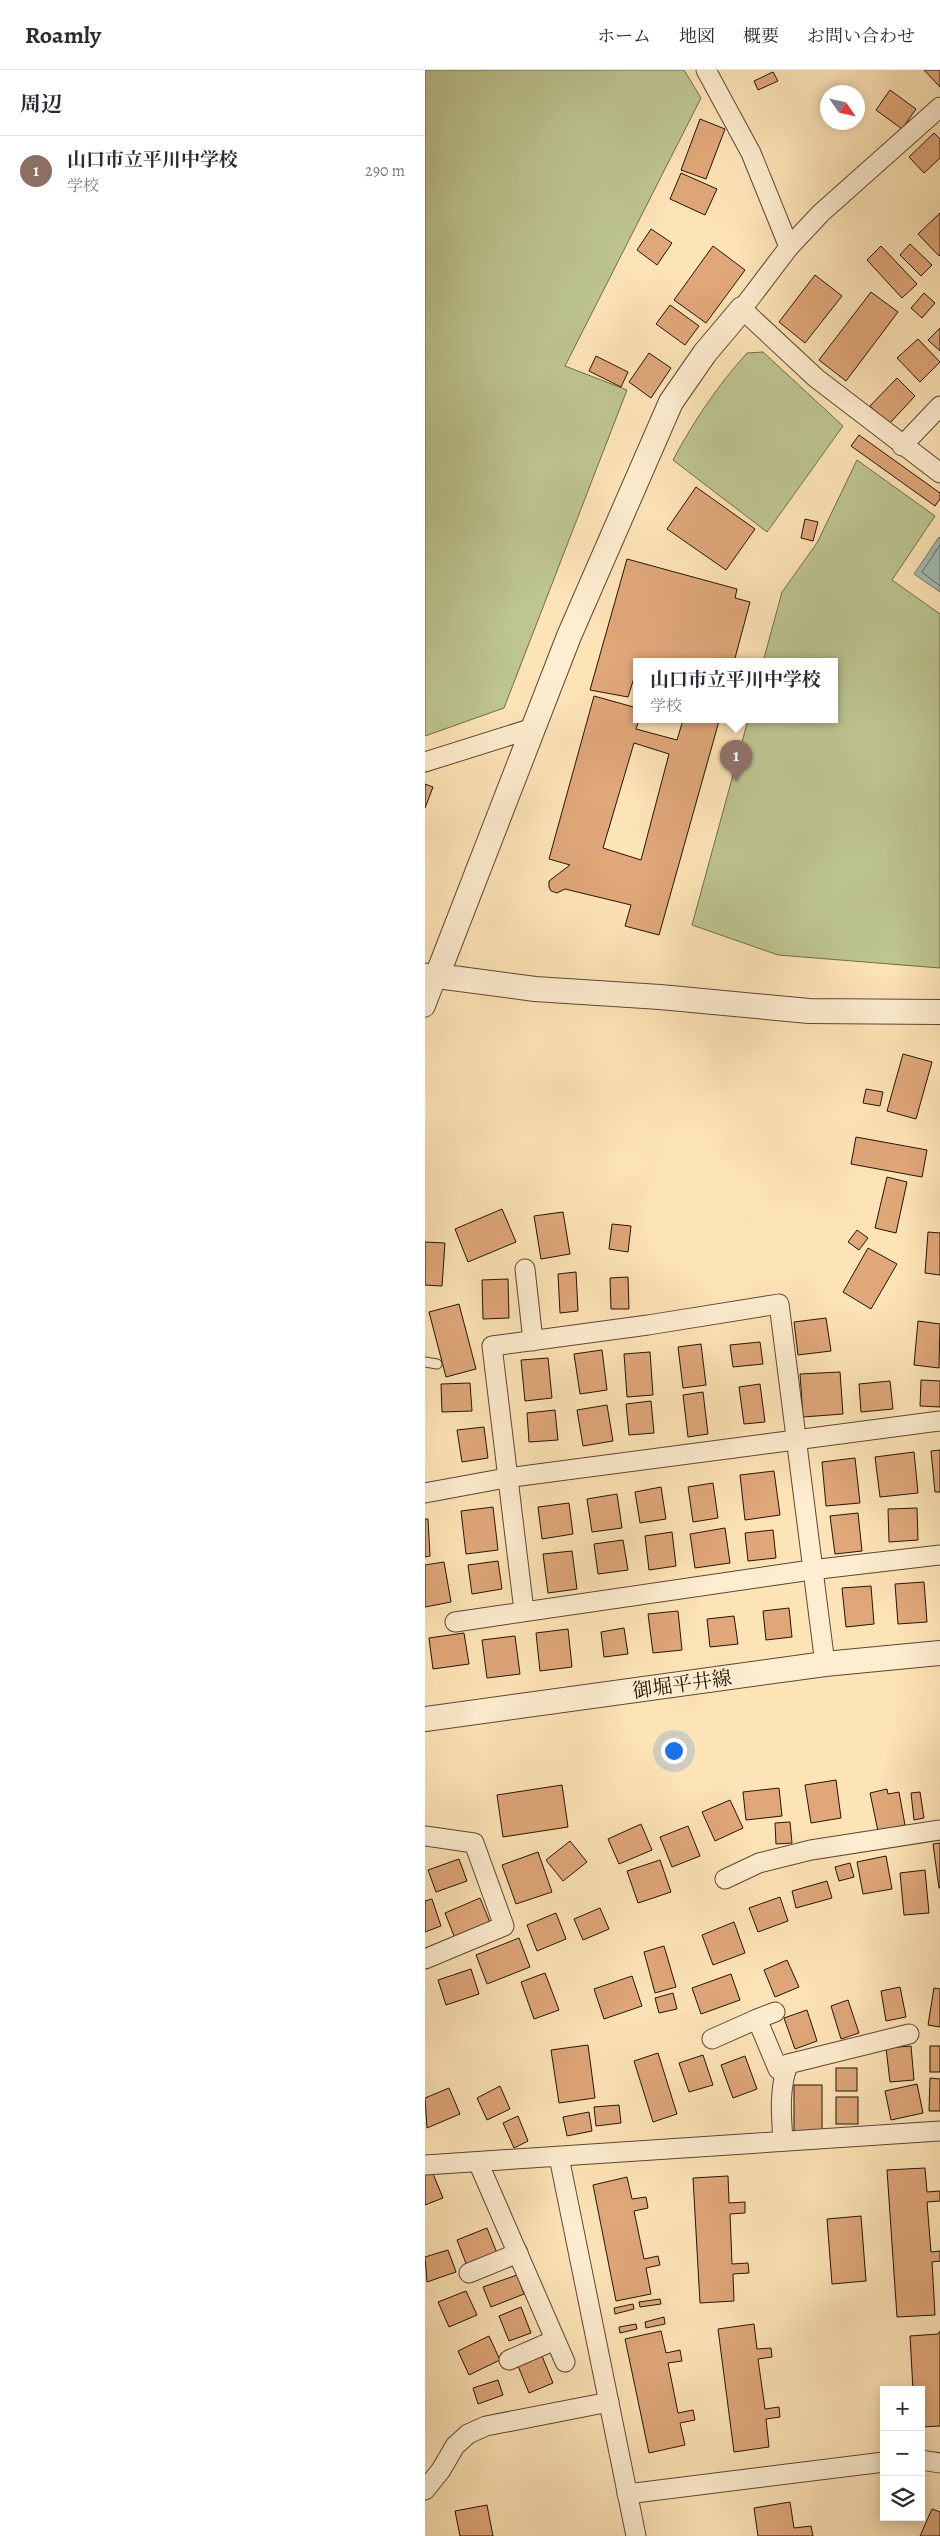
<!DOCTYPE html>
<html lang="ja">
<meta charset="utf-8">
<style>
:root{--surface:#fff;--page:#f7f7f7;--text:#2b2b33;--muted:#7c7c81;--line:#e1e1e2;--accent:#ea580c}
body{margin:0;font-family:Alegreya,"Noto Serif JP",serif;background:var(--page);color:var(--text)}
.controls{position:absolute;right:15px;bottom:15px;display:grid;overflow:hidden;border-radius:0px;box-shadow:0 2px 12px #0003}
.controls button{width:45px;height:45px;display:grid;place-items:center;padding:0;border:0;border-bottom:1px solid var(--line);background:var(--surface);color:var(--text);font:25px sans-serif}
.compass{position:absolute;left:395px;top:15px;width:45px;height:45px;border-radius:50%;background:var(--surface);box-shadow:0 2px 12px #0003;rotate:124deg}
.you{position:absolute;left:248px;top:1680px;width:18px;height:18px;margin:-12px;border:4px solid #fff;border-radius:50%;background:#1a73e8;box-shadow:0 0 0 8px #1a73e833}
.badge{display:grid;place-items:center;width:32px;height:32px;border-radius:50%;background:var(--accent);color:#fff;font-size:16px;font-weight:700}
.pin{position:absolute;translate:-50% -41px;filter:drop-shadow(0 1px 2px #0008)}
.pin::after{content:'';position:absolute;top:26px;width:18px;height:15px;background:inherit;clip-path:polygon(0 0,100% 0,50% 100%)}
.popup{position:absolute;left:208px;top:588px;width:205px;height:65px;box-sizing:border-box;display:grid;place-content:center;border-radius:0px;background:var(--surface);filter:drop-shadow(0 1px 4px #0005);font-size:16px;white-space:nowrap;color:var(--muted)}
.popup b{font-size:19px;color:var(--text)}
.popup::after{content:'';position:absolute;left:50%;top:100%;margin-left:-10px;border:10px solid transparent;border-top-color:var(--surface)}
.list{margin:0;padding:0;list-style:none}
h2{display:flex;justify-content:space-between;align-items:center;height:65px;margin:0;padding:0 20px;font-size:21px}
h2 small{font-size:16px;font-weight:400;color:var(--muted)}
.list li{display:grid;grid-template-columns:32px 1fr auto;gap:15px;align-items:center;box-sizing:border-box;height:70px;padding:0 20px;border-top:1px solid var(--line)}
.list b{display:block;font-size:19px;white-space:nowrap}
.list p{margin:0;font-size:16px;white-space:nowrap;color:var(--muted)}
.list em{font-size:16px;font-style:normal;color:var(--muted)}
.icon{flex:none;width:28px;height:28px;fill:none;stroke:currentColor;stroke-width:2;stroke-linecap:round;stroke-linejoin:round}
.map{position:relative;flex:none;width:515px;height:2466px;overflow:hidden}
header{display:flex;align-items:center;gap:30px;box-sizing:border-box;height:70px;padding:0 25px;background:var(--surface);border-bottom:1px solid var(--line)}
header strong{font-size:24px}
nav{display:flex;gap:28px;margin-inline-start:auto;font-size:18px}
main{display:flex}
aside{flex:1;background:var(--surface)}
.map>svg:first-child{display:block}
.green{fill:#bdc590;stroke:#716c4b}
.water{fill:#a1bdb5;stroke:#6f796f}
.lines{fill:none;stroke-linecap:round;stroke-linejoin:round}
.shore{stroke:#63685e;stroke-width:1}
.building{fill:#e0a779;stroke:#251306;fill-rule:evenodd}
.service-casing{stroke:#5b4732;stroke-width:11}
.minor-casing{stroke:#5b4732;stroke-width:21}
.tertiary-casing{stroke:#5b4732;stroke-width:26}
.service{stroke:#feedd0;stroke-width:9}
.minor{stroke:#feedd0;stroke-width:19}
.tertiary{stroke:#feedd0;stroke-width:24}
.labels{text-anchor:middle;stroke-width:4;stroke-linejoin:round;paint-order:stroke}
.street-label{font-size:20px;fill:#251306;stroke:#feedd0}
</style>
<header>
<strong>Roamly</strong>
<nav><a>ホーム</a><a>地図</a><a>概要</a><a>お問い合わせ</a></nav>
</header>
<main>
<aside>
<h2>周辺<small></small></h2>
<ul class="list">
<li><span class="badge" style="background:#8d6e63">1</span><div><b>山口市立平川中学校</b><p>学校</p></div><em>290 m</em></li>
</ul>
</aside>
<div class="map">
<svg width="515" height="2466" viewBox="0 0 515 2466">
<rect width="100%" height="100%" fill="#fde4b6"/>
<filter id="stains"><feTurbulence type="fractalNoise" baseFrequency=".004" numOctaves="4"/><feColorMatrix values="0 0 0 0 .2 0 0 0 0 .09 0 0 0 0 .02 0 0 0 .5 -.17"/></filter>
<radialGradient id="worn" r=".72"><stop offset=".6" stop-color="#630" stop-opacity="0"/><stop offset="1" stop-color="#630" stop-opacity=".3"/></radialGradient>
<!-- green -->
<g class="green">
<path d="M0,0h259l17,28 -136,268 62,24 -123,318 -79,28z"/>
<path d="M338,282l80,74 -76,106 -94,-72c20,-38 45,-75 74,-107z"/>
<path d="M432,390l78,56 -43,64 48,34v354l-162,-13 -86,-30 56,-205h87v-58h-72l19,-70 35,-49z"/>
</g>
<!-- water -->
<path class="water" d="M514,467l1,1v54l-26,-18z"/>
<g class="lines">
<!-- shore -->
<path class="shore" d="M515,475l-18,27 18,14"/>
</g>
<!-- building -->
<g class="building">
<path d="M499,0h16v17z"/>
<path d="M348,2l5,9 -20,9 -4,-9z"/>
<path d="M465,20l26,19 -14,20 -26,-19z"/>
<path d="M275,49l25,10 -19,50 -25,-9z"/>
<path d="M509,63l6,6v19l-16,15 -15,-16z"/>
<path d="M256,103l36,16 -12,26 -35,-16z"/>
<path d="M515,143v42l-1,1 -21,-22z"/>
<path d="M226,159l21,14 -15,22 -20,-15z"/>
<path d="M485,174l22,21 -11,11 -21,-21z"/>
<path d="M288,176l32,24 -39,53 -32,-23z"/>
<path d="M456,176l36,38 -15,14 -35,-38z"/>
<path d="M390,205l27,21 -37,47 -26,-21z"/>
<path d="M446,222l27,20 -52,69 -27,-21z"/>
<path d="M499,223l11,10 -13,15 -11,-10z"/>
<path d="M245,235l29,21 -14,19 -29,-21z"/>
<path d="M515,258v23l-12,-11z"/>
<path d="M493,269l22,23 -20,20 -23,-24z"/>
<path d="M224,283l22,15 -20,30 -22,-16z"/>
<path d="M171,286l32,16 -7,15 -32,-16z"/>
<path d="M472,308l18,18 -26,28 -19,-18z"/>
<path d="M434,365l81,58v6l-5,7 -84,-60z"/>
<path d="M271,417l59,42 -29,41 -59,-41z"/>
<path d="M380,449l13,3 -5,19 -12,-3z"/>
<path d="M202,489l110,30 -2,9 15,4 -16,60h-97v17l-3,-1 -6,19 -38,-7z"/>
<path d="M169,626l43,12 2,12 -3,9 41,11 6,-20 36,1 -60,214 -34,-9 6,-21 -66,-16 -8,4 -6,-2 -2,-4v-6l21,-16 -21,-6zM209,673l35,11 -28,106 -38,-12z"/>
<path d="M0,714l8,3 -8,21z"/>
<path d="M478,984l29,8 -16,57 -29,-8z"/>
<path d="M441,1019l17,3 -3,14 -17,-3z"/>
<path d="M431,1067l71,13 -5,27 -71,-13z"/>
<path d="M462,1107l20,5 -11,51 -21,-5z"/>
<path d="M77,1139l14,33 -48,20 -13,-33z"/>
<path d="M138,1142l7,42 -29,5 -7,-43z"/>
<path d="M187,1154l19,2 -3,26 -19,-3z"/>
<path d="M432,1160l11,8 -9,12 -11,-8z"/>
<path d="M503,1162l12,1v42l-15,-2z"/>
<path d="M0,1172l20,1 -3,43 -17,-1z"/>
<path d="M443,1178l29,16 -26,45 -28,-17z"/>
<path d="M151,1202l2,39 -18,2 -2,-39z"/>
<path d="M203,1207l1,32h-18l-1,-31z"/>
<path d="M83,1209l1,39 -26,1 -1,-39z"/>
<path d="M34,1234l17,65 -30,8 -17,-65z"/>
<path d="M401,1248l5,33 -33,4 -4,-33z"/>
<path d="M493,1251l22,3 -1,44 -25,-3z"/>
<path d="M335,1272l3,22 -30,3 -3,-22z"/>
<path d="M276,1274l5,41 -23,3 -5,-41z"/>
<path d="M177,1280l5,40 -27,4 -6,-40z"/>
<path d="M225,1282l3,43 -26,2 -3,-43z"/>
<path d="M123,1288l4,40 -27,3 -4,-41z"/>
<path d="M415,1302l3,42 -40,3 -3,-43z"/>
<path d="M496,1310l19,1v26l-20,-1z"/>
<path d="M465,1311l3,28 -32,3 -2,-28z"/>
<path d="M45,1313l2,28 -30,1 -1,-28z"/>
<path d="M335,1314l5,38 -21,2 -5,-37z"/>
<path d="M278,1322l5,42 -20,3 -5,-42z"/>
<path d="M226,1331l3,32 -25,2 -3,-31z"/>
<path d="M182,1335l6,36 -30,5 -6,-36z"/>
<path d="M130,1340l3,30 -29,2 -2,-29z"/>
<path d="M59,1357l4,31 -26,4 -5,-32z"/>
<path d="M515,1380v42h-5l-4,-41z"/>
<path d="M489,1382l4,41 -38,4 -5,-40z"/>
<path d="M430,1388l5,45 -34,3 -4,-44z"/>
<path d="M349,1401l6,44 -35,5 -5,-45z"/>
<path d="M288,1413l5,35 -25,4 -5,-35z"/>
<path d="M236,1417l5,32 -26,4 -5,-31z"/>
<path d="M192,1424l5,34 -30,4 -5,-33z"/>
<path d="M144,1433l4,31 -31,5 -4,-32z"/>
<path d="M68,1437l5,43 -32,4 -5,-43z"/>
<path d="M492,1438l1,32 -29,2 -1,-33z"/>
<path d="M433,1443l4,38 -27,3 -5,-38z"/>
<path d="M0,1449h3l2,37 -5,1z"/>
<path d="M300,1458l5,35 -35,5 -5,-34z"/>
<path d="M348,1460l3,28 -28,3 -3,-28z"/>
<path d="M247,1462l4,34 -27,4 -4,-34z"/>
<path d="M198,1470l5,30 -30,4 -4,-30z"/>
<path d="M147,1481l5,38 -29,4 -5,-39z"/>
<path d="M73,1491l4,28 -30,5 -4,-29z"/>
<path d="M19,1492l7,40 -26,5v-42z"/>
<path d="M499,1512l3,40 -29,2 -3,-40z"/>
<path d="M446,1516l3,38 -28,3 -4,-39z"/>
<path d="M364,1538l3,29 -26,3 -3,-29z"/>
<path d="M253,1541l4,39 -29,3 -5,-39z"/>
<path d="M309,1546l4,28 -28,3 -3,-28z"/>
<path d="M199,1558l4,26 -24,3 -3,-25z"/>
<path d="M143,1559l4,38 -32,4 -4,-38z"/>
<path d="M39,1563l5,31 -36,5 -4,-31z"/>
<path d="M90,1566l5,38 -33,4 -5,-38z"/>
<path d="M411,1710l5,38 -30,5 -6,-38z"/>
<path d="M137,1715l6,42 -65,10 -6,-42z"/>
<path d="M354,1718l3,28 -36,4 -3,-28z"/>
<path d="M462,1719l1,5 11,-2 6,33 -27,6 -8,-38z"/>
<path d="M495,1722l4,26 -10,2 -3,-27z"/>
<path d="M305,1730l13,28 -28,13 -13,-29z"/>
<path d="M365,1752l2,21 -16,1 -1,-21z"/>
<path d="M216,1754l11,26 -33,14 -11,-25z"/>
<path d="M263,1756l12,30 -28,11 -12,-30z"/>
<path d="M145,1771l17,21 -24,19 -17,-21z"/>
<path d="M515,1773v45h-1l-6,-44z"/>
<path d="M113,1782l14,40 -36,12 -14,-39z"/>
<path d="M461,1786l6,33 -29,5 -6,-32z"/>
<path d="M34,1789l8,22 -31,11 -8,-22z"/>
<path d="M235,1790l11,32 -33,11 -11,-32z"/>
<path d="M425,1793l4,14 -15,4 -4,-14z"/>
<path d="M500,1800l4,43 -25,2 -4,-42z"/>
<path d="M402,1811l5,17 -36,10 -4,-17z"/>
<path d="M355,1827l8,24 -30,11 -9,-24z"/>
<path d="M55,1828l12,29 -36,14 -11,-28z"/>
<path d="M7,1829l9,27 -16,6v-31z"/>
<path d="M175,1838l9,21 -26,11 -9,-21z"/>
<path d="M131,1843l10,26 -29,12 -10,-26z"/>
<path d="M309,1852l11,31 -32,12 -11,-30z"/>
<path d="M94,1868l11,29 -43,17 -11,-29z"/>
<path d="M239,1876l12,41 -21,6 -11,-41z"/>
<path d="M362,1890l12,27 -24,10 -11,-27z"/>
<path d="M46,1899l8,25 -33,11 -8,-25z"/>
<path d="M120,1903l14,37 -25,9 -13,-37z"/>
<path d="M306,1904l9,26 -39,14 -9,-26z"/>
<path d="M207,1906l10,30 -38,13 -10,-30z"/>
<path d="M475,1917l6,30 -20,4 -5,-30z"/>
<path d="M509,1918l6,1v38l-12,-2z"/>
<path d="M248,1923l4,16 -18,4 -4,-15z"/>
<path d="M423,1930l11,33 -18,6 -10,-33z"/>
<path d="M382,1940l10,31 -22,8 -11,-31z"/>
<path d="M163,1975l7,53 -36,5 -8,-53z"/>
<path d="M486,1976l3,34 -24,2 -4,-34z"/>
<rect x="505" y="1976" width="10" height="26"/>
<path d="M233,1983l19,61 -24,8 -19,-61z"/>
<path d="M278,1985l10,30 -24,7 -10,-29z"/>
<path d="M320,1986l12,33 -24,9 -12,-33z"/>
<rect x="411" y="1998" width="21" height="23"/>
<path d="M505,2008l10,1v32h-11z"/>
<path d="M492,2014l6,29 -32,7 -6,-29z"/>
<rect x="369" y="2015" width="28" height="46"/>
<path d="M75,2016l10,23 -23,11 -10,-22z"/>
<path d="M24,2018l11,26 -33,14 -2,-30z"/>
<rect x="411" y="2027" width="22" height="27"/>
<path d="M194,2035l2,18 -25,3 -2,-19z"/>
<path d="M164,2042l3,19 -25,5 -4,-19z"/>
<path d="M93,2046l10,25 -14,7 -11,-25z"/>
<path d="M500,2098l2,24 13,-1v10l-13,1 4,50 9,-1v10l-8,1 3,53 -38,2 -10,-147z"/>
<path d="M6,2099l12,29 -18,7v-34z"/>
<path d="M303,2106l1,27 16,-1v11l-15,1 2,50 16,-1 1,10 -16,1 1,27 -34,2 -7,-125z"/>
<path d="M202,2107l5,22 14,-2 2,11 -14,3 10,48 14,-3 2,9 -14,3 5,26 -35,7 -23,-116z"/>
<path d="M436,2146l5,65 -34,3 -5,-65z"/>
<path d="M62,2158l10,25 -30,13 -10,-26z"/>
<path d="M23,2180l8,22 -29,10 -2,-25z"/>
<path d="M92,2205l7,19 -33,13 -8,-20z"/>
<path d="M41,2221l11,24 -28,12 -11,-25z"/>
<path d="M235,2229l1,5 -21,3 -1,-5z"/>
<path d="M208,2234l1,5 -19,5 -1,-6z"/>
<path d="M96,2237l10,26 -22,8 -10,-25z"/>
<path d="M239,2247l1,7 -19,4 -1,-6z"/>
<path d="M211,2254l1,5 -17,4 -1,-6z"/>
<path d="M329,2254l3,25 14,-1 1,9 -14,2 7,50 14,-2 1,10 -14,2 3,28 -35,5 -16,-123z"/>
<path d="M236,2261l5,22 14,-3 2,11 -14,2 10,50 15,-3 2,10 -15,3 5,22 -36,8 -24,-114z"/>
<path d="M515,2261v95l-19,1v-37h-8l-3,-54 28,-2z"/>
<path d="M64,2266l11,24 -31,15 -11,-24z"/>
<path d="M117,2286l11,27 -24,10 -11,-27z"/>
<path d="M73,2310l5,15 -25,9 -5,-16z"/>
<path d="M365,2432l4,26 17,-2 2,10h-55l-4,-28z"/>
<path d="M62,2435l6,31h-33l-5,-25z"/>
<path d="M507,2439l8,3v24h-20z"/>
</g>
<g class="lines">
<!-- service casing -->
<g class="service-casing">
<path id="service" d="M0,1292l12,2"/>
</g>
<!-- minor casing -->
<g class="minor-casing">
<g id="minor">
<path d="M281,0l45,83 38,94"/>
<path d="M515,37l-119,106 -32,34 -47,62 74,69 124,95"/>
<path d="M477,376l38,-40"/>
<path d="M0,692l108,-34"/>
<path d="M0,903l12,3 -12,31"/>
<path d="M100,1199l8,72"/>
<path d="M0,1423l81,-15 434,-57"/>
<path d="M99,1541l-32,-265 156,-21 131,-21 46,360"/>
<path d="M30,1552l356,-52 129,-15"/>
<path d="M0,1766l49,7 30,83 -79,33"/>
<path d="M300,1809l34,-16 52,-13 129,-20"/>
<path d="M350,1942l-18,7 21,50 8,2"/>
<path d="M287,1969l45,-20"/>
<path d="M358,2070c-2,-26 -4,-51 5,-76l121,-30"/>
<path d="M134,2087l77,379"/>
<path d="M53,2092l87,200"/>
<path d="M0,2095l515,-34"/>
<path d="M44,2203l49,-20"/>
<path d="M84,2290l46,-20"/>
<path d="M496,2390l19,3"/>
<path d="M0,2420l16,-20 14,-24 13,-12 18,-8 123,-24"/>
<path d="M202,2424l257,-32"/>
</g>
</g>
<!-- tertiary casing -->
<g class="tertiary-casing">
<g id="tertiary">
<path d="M317,239l-37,44 -34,49 -102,234 -132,340 98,13 125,8 149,14 131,1"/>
<path d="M0,1649l400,-55 115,-11"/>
</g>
</g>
<!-- service -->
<use href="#service" class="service"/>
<!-- minor -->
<use href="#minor" class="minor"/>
<!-- tertiary -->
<use href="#tertiary" class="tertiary"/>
</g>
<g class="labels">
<!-- street labels -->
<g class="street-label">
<text transform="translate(257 1614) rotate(-8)" y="7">御堀平井線</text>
</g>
</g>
<rect width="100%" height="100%" filter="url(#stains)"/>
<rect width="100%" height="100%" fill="url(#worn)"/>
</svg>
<div class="controls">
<button>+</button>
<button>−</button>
<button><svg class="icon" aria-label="layers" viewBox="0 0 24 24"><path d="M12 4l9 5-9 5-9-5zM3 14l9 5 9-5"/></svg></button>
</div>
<svg class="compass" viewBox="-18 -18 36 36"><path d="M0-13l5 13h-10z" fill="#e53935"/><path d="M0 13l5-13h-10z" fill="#7c7c81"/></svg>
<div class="you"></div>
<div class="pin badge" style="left:311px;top:711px;background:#8d6e63">1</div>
<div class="popup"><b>山口市立平川中学校</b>学校</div>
</div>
</main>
